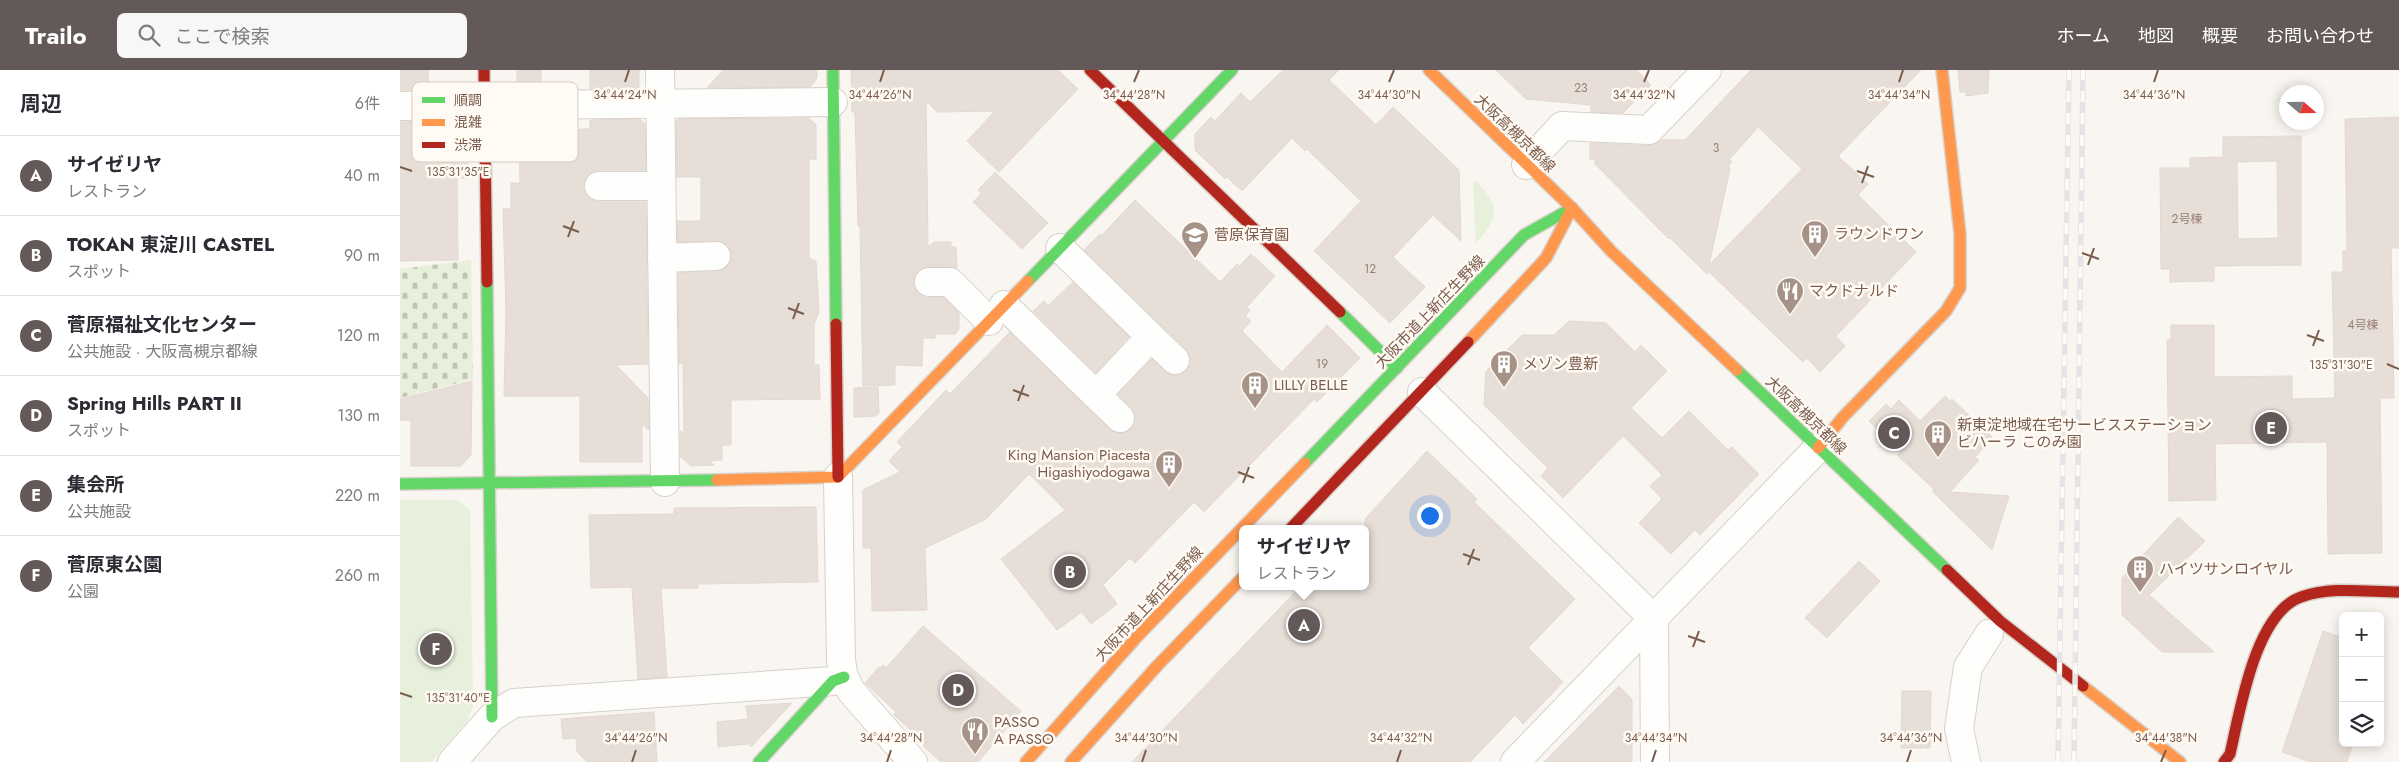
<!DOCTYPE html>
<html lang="ja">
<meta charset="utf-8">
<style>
:root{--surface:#fff;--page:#f7f7f7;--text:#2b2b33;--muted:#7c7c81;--line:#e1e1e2;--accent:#625958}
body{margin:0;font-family:Jost,"Noto Sans JP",sans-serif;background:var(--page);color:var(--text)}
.controls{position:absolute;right:15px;bottom:15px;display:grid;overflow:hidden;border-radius:8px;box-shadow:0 2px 12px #0003}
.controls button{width:45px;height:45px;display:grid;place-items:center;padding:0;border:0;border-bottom:1px solid var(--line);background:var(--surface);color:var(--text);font:25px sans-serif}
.compass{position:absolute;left:1879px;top:15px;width:45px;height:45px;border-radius:50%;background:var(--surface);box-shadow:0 2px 12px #0003;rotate:110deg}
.you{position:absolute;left:1029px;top:445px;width:18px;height:18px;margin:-12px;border:4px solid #fff;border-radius:50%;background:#1a73e8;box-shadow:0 0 0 8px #1a73e833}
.badge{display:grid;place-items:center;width:32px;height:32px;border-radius:50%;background:var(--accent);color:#fff;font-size:16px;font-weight:700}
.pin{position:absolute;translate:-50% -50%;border:2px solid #fff;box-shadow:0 1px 5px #0006}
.popup{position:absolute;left:839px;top:455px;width:130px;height:65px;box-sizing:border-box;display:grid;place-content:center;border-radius:8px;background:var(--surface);filter:drop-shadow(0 1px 4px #0005);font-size:16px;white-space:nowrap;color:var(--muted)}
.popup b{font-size:19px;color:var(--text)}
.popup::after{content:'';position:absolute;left:50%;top:100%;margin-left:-10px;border:10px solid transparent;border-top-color:var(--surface)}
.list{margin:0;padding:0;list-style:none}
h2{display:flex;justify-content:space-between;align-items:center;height:65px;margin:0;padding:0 20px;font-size:21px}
h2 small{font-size:16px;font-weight:400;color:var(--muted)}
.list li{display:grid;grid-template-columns:32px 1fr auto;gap:15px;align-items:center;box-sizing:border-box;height:80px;padding:0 20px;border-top:1px solid var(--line)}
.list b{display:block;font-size:19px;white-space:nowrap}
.list p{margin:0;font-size:16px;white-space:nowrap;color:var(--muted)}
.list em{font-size:16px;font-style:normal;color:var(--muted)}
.icon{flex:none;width:28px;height:28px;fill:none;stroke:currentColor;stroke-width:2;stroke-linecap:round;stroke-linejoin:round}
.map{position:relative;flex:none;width:1999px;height:692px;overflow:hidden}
header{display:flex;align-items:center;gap:30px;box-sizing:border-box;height:70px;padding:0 25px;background:var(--accent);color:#fff}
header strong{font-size:24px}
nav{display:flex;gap:28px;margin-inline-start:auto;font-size:18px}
.search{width:350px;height:45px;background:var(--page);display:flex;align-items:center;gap:12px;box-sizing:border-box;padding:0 18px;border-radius:8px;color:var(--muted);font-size:19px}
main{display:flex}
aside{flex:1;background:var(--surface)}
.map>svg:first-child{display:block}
.green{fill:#e7f0db}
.cemetery{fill:url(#cemetery-stones)}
.building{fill:#e6ded7;stroke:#e2d8d2;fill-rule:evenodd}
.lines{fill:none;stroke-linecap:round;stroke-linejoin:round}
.street-casing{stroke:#d7d1cb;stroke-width:30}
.fast-casing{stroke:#d9d2cb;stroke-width:14}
.slow-casing{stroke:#d9d2cb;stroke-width:14}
.jam-casing{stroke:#d9d2cb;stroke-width:14}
.street{stroke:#fefefd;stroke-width:28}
.fast{stroke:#63d668;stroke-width:11}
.slow{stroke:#ff974d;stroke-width:11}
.jam{stroke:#b3261e;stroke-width:11}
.rail-casing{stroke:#e6e3e7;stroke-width:5.5}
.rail{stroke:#fffaf3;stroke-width:4;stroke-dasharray:11;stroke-linecap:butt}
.ticks{fill:none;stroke:#7a5c4d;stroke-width:2}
.labels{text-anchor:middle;stroke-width:5;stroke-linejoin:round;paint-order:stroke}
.number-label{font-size:12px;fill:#977e72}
.street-label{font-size:15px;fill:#7a5c4d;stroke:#fffaf3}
.poi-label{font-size:15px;fill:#7a5c4d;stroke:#fffaf3;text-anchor:start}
.key{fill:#fffaf3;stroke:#d7cbc1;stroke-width:1}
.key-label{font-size:14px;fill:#7a5c4d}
.ticks-label{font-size:12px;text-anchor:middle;fill:#7a5c4d;stroke:#fffaf3;stroke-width:5;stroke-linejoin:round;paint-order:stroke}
</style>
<header>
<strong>Trailo</strong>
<div class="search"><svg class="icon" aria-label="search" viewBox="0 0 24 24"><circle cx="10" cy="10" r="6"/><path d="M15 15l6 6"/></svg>ここで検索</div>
<nav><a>ホーム</a><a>地図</a><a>概要</a><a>お問い合わせ</a></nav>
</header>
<main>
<aside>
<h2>周辺<small>6件</small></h2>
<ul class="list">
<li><span class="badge">A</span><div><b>サイゼリヤ</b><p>レストラン</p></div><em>40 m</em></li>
<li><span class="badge">B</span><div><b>TOKAN 東淀川 CASTEL</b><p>スポット</p></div><em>90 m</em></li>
<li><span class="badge">C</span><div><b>菅原福祉文化センター</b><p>公共施設 · 大阪高槻京都線</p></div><em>120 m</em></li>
<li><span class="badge">D</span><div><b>Spring Hills PART II</b><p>スポット</p></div><em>130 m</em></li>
<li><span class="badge">E</span><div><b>集会所</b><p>公共施設</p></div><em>220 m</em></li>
<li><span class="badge">F</span><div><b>菅原東公園</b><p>公園</p></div><em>260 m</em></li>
</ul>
</aside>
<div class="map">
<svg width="1999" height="692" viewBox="0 0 1999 692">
<defs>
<pattern id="cemetery-stones" width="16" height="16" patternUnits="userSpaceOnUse" patternTransform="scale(1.25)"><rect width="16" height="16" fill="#e7f0db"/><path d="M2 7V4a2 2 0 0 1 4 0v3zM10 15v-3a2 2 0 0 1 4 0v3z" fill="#c0c6b4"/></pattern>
</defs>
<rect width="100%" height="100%" fill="#f9f5f0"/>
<!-- green -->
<g class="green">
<path d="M1076,111c24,26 24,35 0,62l-3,-61z"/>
<path d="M0,430h57l13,10 3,196 -6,15 -36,41h-31z"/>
</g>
<!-- cemetery -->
<path class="cemetery" d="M71,190l2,119 -73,19v-129z"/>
<!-- building -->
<g class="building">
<path d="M0,0h28l1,20h-29z"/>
<rect x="117" y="0" width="24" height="19"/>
<path d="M190,0h49v18l-49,1z"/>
<path d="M323,0h94v8l-7,9 -103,1z"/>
<path d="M451,0h207l20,19 -79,83 -32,-31 28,-30 -58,1 -11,-11 2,146 6,-5h17v5h5l1,21 -28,-2 -7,2 -7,7 -2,7 2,7 6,6 23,3 15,15v16l-4,5h-20v4h-12l-1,28 -27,-1v20l-32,1 -3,-160h-2l-3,-114h-3z"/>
<path d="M883,0h56l-10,10 47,45 17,-18 66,63 2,71 -28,-26 -40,42 32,30 -35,36 -76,-72 47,-50 -54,-52 -2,2 -13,-13 -50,53 -15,-14 -2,2 -30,-29v-16l16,-17 4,4 26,-28 9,9z"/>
<path d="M1096,0h141l14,15 -28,28 -32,-1v-7l-65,-6z"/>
<path d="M1351,0h170l-83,86 30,28 -10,11 58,57 -80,84 9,10 -25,26 -13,-14 -4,4 -95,-91 -1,3 -38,-37v2l-74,-75v-5h-5v-16l58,3 13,-6h24zM1358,57l44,42 -93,96 21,-96 -2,-3 4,-4 -3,-2z"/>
<path d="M1558,0h31l-1,23 -22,3v-4h-6z"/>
<path d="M1999,47v131h-8l3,150h-14l2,155 -54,1 -1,-112 -112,2 1,56 -47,1 -2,-161h4v-15h43v52l78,-1v23l43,-1 -3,-126h11v-21h4l-2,-132z"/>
<path d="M409,48l7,7v34h-7v99l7,3 3,50 -5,13v41h5l1,34 -89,1v45h-9v15l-13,1 5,4 -23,1 -11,-10v-26l4,4 -1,-71 -4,1 -1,-91 46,-4 6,-6 2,-8 -3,-8 -6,-5h-45l-1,-21h24v-44h-24l-1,-55 3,-3z"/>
<path d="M240,49l5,6 1,45h-47l-7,2 -6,6 -3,8 2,7 6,6 8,3h47l2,162 -32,1 32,33 1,32 -7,-6v38h-62v-66h-76l2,-84 -3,-103h8v-26h9l-1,-62 22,-1v10l49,-1v-9z"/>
<path d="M58,51l3,1v14l7,-1v43h-11l1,82 -58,1v-139z"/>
<path d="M1901,66v129l-87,1v15l-44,1v-13h-9l-1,-101h30v-10l33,-1v-20zM1877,91l1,77 -40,1 -1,-77z"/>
<path d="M595,102l53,51 -26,26 -49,-47 8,-8 -3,-4z"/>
<path d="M735,130l85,82 17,-18 2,2 12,-12 24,22 -28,31 3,3 -5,6 6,5 -9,10 40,41 45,-47 33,33 -43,44 -3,-3 -110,113 -10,-10 -59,61 -5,-5 -27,27 14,19 -26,20 -9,-12 -25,18 -56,-71 64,-49 -36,-36 -43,45 -61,29 2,62 -55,1 -1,-63h-8v-58l37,-18 -11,-11 13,-14 -5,-5 49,-52 4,4 60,-62 99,97 8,4h8l6,-4 4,-8v-8l-4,-6 -13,-13 34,-35 19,16h9l7,-5 3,-6v-8l-4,-7 -102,-99 16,-16 1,2z"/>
<path d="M673,212l56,55 -33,36 -63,-62 11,-10 4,5z"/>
<path d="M1169,251l37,2 29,29 6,-7 26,26 -36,37 31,30 27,-27 39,39 4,-3 27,27 -59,61 -5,-5 -24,24 -32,-31 23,-24 -12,-13 12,-11 -39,-39 -60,62 -22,-22 7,-8 -64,-63 2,-34 36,-36h32z"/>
<path d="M72,311l-1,74 -10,11h-50v-46h-11v-21z"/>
<path d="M478,317l1,26 -4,3 -21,1v-29z"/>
<path d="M1545,326l5,5 2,-2 41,39 -18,19 4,3 -29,32 59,4 -17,54 -60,-59h4l-39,-36 4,-4 -32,-30 17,-17 5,5 8,-9 21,21z"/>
<path d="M1027,381l50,48 -3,3 101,97 -47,49 35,34 -40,42 -8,-9 -45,47h-338l169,-176h64v-67z"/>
<path d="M416,437l2,75 -120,2v4h-37l6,89 -29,2 -6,-92 -41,1 -2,-73 85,-1v-6z"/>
<path d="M1778,447l27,24 -56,54 65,57h-52l-40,-37v-37z"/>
<path d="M1459,491l21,20 -53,57 -22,-20z"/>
<path d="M523,556l98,85 -43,51h-37l-18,-16 2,-3 -31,-28 2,-3 -31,-29 14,-16 1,1 3,-3 3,3z"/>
<path d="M1923,561l20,7v105h10l-6,19h-36l-29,-10z"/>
<path d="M1219,616l13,13v63h-88z"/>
<path d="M1502,621h29l-1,57h-29z"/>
<path d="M392,633l-41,44v-3h-5l-28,3 -1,-25 31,-3 -2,-13z"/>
<path d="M254,642l3,50h-70l-10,-10 -1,-14 -13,1 -2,-20z"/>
</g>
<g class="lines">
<!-- street casing -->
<g class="street-casing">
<g id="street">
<path d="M260,0l5,412"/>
<path d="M0,36l433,-4"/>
<path d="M1126,95l36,-39 87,4 58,-60"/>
<path d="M199,116h62"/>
<path d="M262,188l54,-2"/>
<path d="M529,212h21l39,39"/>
<path d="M604,235l92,90 55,-58 -91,-89"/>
<path d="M751,267l24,23"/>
<path d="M1022,322l232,227 1,143"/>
<path d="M696,325l24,23"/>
<path d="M438,407l3,184 3,16 7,14 62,71"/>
<path d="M52,692l40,-45 22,-14 319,-22"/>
<path d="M1115,692l303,-314"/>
<path d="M1566,692l-7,-33 9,-62 21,-33"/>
</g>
</g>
<!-- fast casing -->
<g class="fast-casing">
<g id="fast">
<path d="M433,0l3,254"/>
<path d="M628,211l204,-211"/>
<path d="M87,212l5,435"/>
<path d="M940,242l57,56"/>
<path d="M1337,300l210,200"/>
<path d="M905,393l219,-228 48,-27"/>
<path d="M0,414l317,-4"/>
<path d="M359,692l74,-81 11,-4"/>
</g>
</g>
<!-- slow casing -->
<g class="slow-casing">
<g id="slow">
<path d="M1029,0l143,138 39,43 126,119"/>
<path d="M1068,272l78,-84 26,-50"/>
<path d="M1418,378l25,-31 103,-106 14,-23v-54l-18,-164"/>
<path d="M317,410l121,-3 190,-196"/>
<path d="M1683,616l97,76"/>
<path d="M626,692l109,-123 170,-176"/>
<path d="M671,692l87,-97 85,-88"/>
</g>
</g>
<!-- jam casing -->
<g class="jam-casing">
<g id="jam">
<path d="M84,0l3,212"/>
<path d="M690,0l250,242"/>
<path d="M436,254l2,153"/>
<path d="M890,459l178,-187"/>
<path d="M1547,500l53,51 83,65"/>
<path d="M1824,692l6,-8c10,-43 25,-141 71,-157 30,-11 67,-5 98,-5"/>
</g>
</g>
<!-- street -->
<use href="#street" class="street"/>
<!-- fast -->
<use href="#fast" class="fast"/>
<!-- slow -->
<use href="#slow" class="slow"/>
<!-- jam -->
<use href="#jam" class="jam"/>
<!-- rail casing -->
<g class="rail-casing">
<g id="rail">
<path d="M1658,692l11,-692"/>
<path d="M1674,692l9,-692"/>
</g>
</g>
<!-- rail -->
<use href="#rail" class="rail"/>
</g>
<!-- ticks -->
<path class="ticks" d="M225,12l4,-12M480,12l4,-12M734,12l5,-12M989,12l5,-12M1244,12l5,-12M1499,12l4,-12M1754,12l4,-12M0,97l12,4M1457,101l17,6M1462,113l6,-17M163,156l16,6M168,167l6,-16M1682,183l17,6M1688,195l6,-17M388,238l16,6M393,249l6,-16M1907,265l17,6M1913,276l6,-16M1987,294l12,5M613,320l16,6M618,331l6,-16M838,402l16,6M843,413l6,-16M1063,484l17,6M1068,495l6,-16M1288,566l17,6M1293,577l6,-16M0,623l12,4M232,692l4,-12M487,692l4,-12M742,692l4,-12M997,692l4,-12M1252,692l4,-12M1507,692l4,-12M1761,692l5,-12"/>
<!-- icons -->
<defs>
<g id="building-pin" transform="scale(1.4375)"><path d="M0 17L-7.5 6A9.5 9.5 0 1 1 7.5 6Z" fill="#a69286" stroke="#fffaf3"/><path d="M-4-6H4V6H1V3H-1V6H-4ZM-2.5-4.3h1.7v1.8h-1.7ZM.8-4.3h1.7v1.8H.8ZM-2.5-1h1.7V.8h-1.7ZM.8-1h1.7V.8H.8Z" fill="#fff"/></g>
<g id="school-pin" transform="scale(1.4375)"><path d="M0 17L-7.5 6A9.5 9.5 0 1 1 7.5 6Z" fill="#a69286" stroke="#fffaf3"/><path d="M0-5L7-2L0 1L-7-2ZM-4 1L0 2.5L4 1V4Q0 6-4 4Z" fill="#fff"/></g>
<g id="restaurant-pin" transform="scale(1.4375)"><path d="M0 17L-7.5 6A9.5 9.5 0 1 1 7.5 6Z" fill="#a69286" stroke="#fffaf3"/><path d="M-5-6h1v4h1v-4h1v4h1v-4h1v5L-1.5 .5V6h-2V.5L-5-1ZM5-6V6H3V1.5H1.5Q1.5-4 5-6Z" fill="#fff"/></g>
</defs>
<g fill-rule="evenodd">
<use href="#building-pin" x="1415" y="164"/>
<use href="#school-pin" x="795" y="165"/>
<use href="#restaurant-pin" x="1390" y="221"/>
<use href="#building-pin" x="1104" y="294"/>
<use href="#building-pin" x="855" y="315"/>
<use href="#building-pin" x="1538" y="364"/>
<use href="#building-pin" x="769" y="394"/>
<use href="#building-pin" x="1740" y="499"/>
<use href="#restaurant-pin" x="575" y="661"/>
</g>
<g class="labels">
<!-- number labels -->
<g class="number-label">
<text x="1181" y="22">23</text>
<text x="1316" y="82">3</text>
<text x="1787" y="153">2号棟</text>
<text x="970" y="203">12</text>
<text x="1963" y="259">4号棟</text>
<text x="922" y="298">19</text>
</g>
<!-- street labels -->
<g class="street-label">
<text transform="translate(1115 63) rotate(44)" y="5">大阪高槻京都線</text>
<text transform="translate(1030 242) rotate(-46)" y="5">大阪市道上新庄生野線</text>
<text transform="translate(1406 345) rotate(44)" y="5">大阪高槻京都線</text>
<text transform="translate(749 534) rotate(-47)" y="5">大阪市道上新庄生野線</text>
</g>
<!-- poi labels -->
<g class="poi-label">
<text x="1434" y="169">ラウンドワン</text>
<text x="814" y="170">菅原保育園</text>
<text x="1409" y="226">マクドナルド</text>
<text x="1123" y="299">メゾン豊新</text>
<text x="874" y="320">LILLY BELLE</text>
<text x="1557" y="360">新東淀地域在宅サービスステーション<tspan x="1557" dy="17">ビハーラ このみ園</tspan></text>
<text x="750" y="390" text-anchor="end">King Mansion Piacesta<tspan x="750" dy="17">Higashiyodogawa</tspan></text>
<text x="1759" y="504">ハイツサンロイヤル</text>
<text x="594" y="657">PASSO<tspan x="594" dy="17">A PASSO</tspan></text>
</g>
</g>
<!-- legend -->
<rect x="12" y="12" width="166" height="80" rx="8" class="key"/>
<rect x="22" y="27" width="23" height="6" fill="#63d668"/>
<rect x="22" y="49" width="23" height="7" fill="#ff974d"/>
<rect x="22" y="72" width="23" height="6" fill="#b3261e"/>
<g class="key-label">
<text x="54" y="35">順調</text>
<text x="54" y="57">混雑</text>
<text x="54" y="80">渋滞</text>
</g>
<g class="ticks-label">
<text x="225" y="29">34°44'24"N</text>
<text x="480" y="29">34°44'26"N</text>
<text x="734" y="29">34°44'28"N</text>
<text x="989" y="29">34°44'30"N</text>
<text x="1244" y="29">34°44'32"N</text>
<text x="1499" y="29">34°44'34"N</text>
<text x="1754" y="29">34°44'36"N</text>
<text x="58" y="106">135°31'35"E</text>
<text x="1941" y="299">135°31'30"E</text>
<text x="58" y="632">135°31'40"E</text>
<text x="236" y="672">34°44'26"N</text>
<text x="491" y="672">34°44'28"N</text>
<text x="746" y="672">34°44'30"N</text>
<text x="1001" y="672">34°44'32"N</text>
<text x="1256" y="672">34°44'34"N</text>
<text x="1511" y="672">34°44'36"N</text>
<text x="1766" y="672">34°44'38"N</text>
</g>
</svg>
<div class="controls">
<button>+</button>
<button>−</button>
<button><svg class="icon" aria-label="layers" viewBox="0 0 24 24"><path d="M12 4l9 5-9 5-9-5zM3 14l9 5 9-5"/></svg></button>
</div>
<svg class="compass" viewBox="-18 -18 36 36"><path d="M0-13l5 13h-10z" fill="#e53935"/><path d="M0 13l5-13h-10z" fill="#7c7c81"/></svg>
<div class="you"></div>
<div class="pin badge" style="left:904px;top:555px">A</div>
<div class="popup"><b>サイゼリヤ</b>レストラン</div>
<div class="pin badge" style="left:670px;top:502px">B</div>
<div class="pin badge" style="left:1494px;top:363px">C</div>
<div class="pin badge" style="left:558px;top:620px">D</div>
<div class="pin badge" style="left:1871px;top:358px">E</div>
<div class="pin badge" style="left:36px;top:579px">F</div>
</div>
</main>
